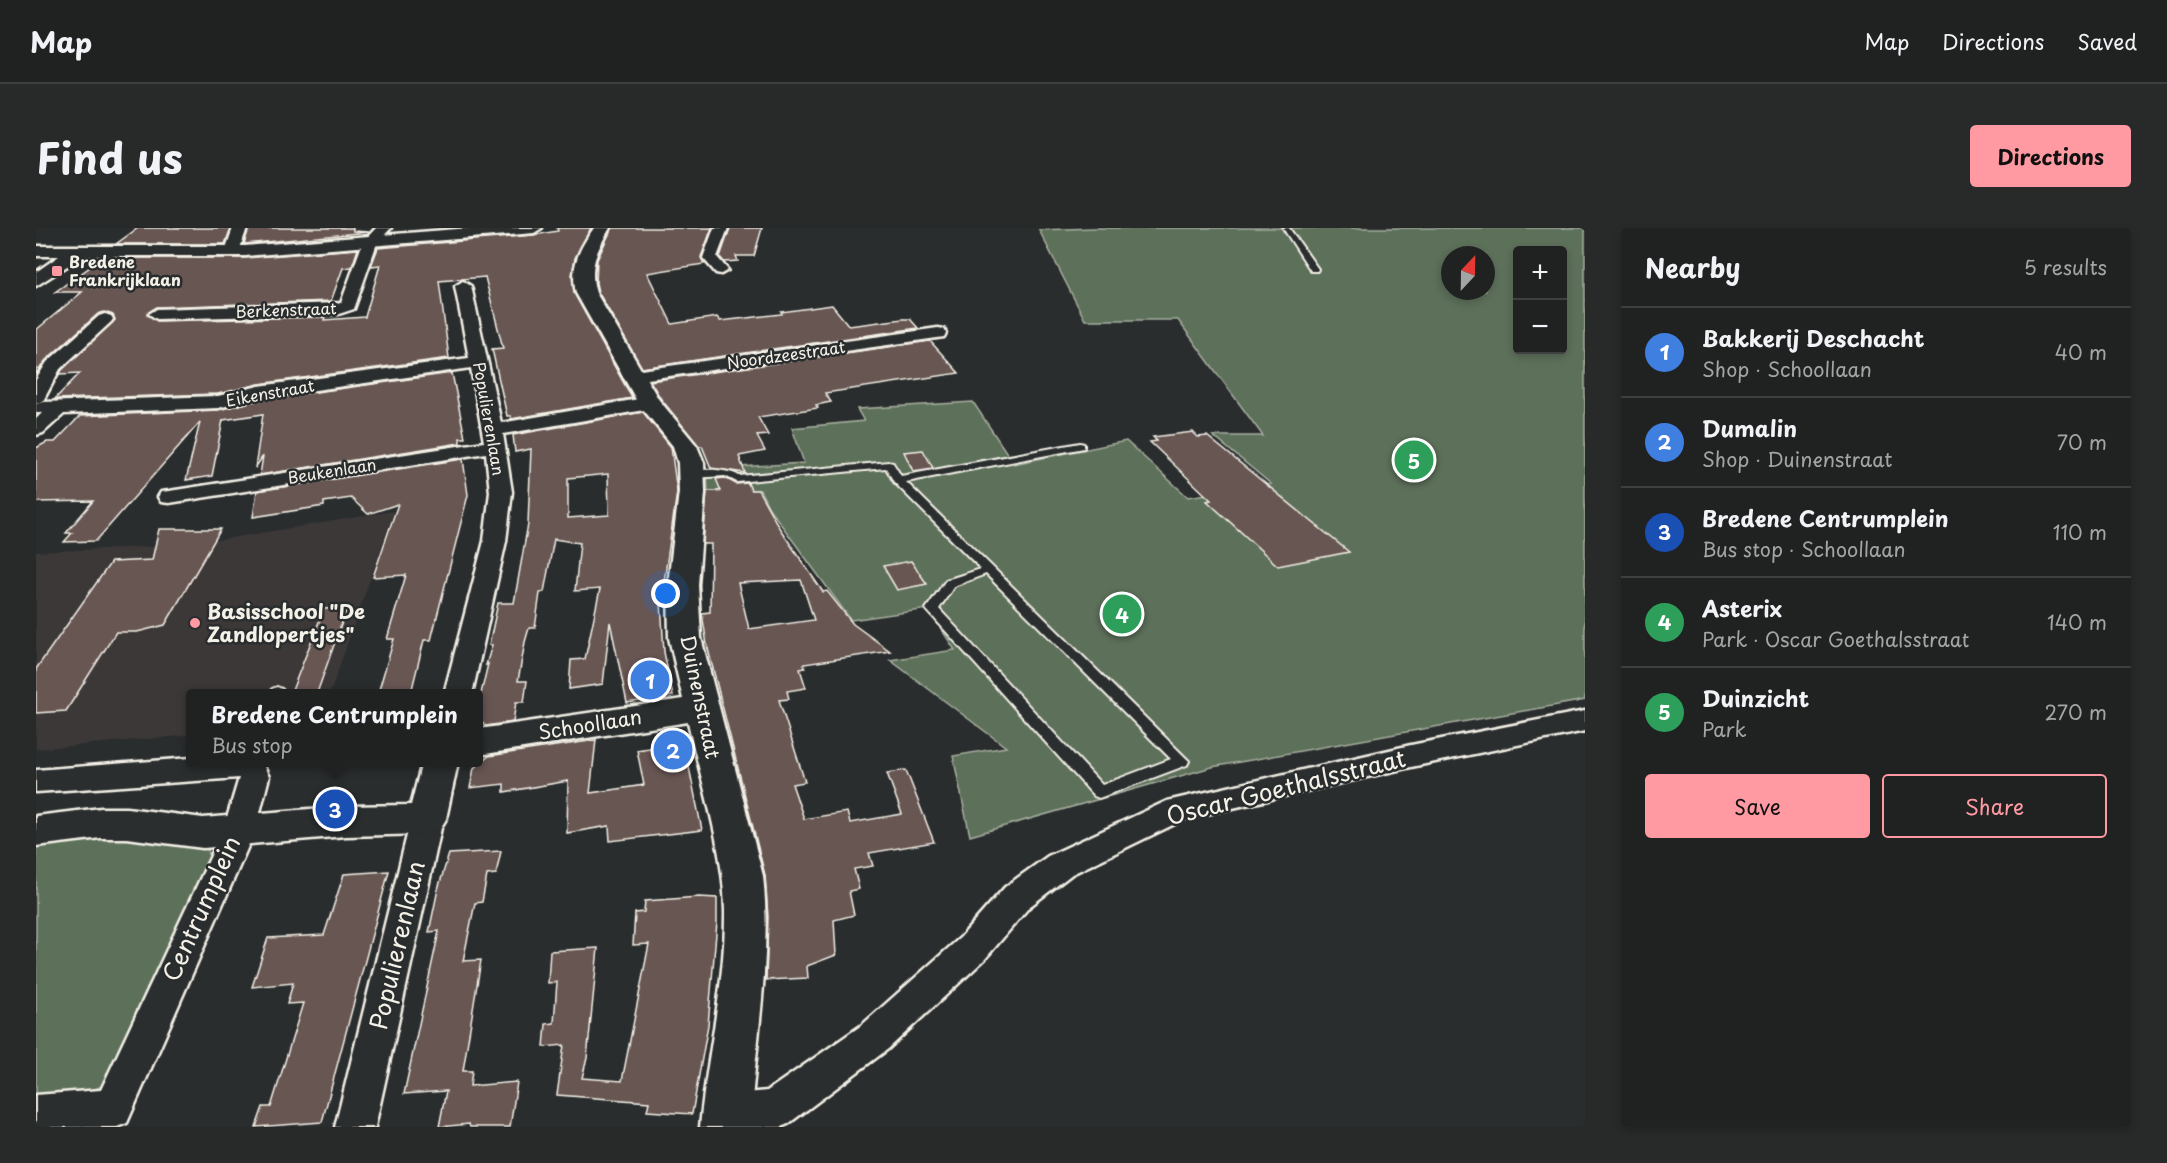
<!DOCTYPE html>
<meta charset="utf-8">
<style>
:root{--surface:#202222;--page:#282a2a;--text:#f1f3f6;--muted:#a2a4a5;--line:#3d3f40;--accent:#ff9aa2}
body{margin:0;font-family:"Playpen Sans",sans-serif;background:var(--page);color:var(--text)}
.controls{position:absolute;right:18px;top:18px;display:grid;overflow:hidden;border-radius:6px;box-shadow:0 3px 9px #0003}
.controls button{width:54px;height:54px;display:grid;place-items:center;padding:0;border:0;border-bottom:2px solid var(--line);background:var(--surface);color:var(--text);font:30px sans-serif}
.compass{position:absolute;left:1405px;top:18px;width:54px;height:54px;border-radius:50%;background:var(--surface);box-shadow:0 3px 9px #0003;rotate:22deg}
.you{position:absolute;left:630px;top:366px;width:21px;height:21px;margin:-15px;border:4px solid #fff;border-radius:50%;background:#1a73e8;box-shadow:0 0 0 9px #1a73e833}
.badge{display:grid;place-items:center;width:39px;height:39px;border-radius:50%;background:var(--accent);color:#fff;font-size:20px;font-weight:700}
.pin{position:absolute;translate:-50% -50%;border:3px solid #fff;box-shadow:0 2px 6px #0006}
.popup{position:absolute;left:150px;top:461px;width:297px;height:78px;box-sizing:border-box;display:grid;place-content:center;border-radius:6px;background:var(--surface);filter:drop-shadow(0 2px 4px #0005);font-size:20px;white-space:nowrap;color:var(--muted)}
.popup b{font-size:22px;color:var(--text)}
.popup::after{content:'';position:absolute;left:50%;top:100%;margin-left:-12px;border:12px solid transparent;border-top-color:var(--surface)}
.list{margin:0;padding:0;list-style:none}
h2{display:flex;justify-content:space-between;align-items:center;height:78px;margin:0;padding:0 24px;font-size:26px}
h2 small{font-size:20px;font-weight:400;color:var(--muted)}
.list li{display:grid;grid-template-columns:39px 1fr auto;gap:18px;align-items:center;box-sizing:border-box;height:90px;padding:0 24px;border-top:2px solid var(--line)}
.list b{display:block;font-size:22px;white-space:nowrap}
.list p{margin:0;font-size:20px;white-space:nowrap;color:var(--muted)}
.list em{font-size:20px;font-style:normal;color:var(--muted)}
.actions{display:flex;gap:12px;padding:18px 24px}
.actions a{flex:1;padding:14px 0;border:2px solid var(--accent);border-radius:6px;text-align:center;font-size:21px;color:var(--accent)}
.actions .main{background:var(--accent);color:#111}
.map{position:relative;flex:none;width:1549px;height:899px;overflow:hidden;border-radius:6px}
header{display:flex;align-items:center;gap:36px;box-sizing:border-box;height:84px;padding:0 30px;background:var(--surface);border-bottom:2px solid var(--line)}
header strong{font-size:28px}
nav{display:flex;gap:33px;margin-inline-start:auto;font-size:21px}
.intro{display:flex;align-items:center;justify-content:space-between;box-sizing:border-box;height:144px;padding:0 36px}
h1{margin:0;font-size:42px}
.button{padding:15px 27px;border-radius:6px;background:var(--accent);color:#111;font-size:21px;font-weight:700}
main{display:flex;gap:36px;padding:0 36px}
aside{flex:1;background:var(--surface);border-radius:6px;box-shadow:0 3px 9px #0003}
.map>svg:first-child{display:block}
.built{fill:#3d3939}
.green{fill:#5d705a;stroke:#a8b0a1;stroke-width:1.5;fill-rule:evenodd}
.building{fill:#685653;stroke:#f4f1e8;stroke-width:1.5;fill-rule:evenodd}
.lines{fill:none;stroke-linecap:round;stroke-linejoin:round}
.lane-casing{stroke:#f4f1e8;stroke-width:4}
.street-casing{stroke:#f4f1e8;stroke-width:5}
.secondary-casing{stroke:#f4f1e8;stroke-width:5}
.lane{fill:#2a2d2e;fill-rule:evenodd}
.street{fill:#2a2d2e;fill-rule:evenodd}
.secondary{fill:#2a2d2e;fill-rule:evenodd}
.poi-dot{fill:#ff9aa2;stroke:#2a2d2e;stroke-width:2}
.labels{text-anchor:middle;stroke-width:5;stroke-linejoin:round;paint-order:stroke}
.far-poi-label{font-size:16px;font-weight:bold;fill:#f4f1e8;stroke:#2a2d2e;text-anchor:start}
.far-street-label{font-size:16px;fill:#f4f1e8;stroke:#2a2d2e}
.poi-label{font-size:20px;font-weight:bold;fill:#f4f1e8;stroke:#2a2d2e;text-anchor:start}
.street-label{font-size:20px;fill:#f4f1e8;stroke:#2a2d2e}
.near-street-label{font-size:24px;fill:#f4f1e8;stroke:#2a2d2e}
</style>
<header>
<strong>Map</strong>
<nav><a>Map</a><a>Directions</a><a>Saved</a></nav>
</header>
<div class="intro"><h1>Find us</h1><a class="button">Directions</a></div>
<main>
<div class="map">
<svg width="1549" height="899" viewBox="0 0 1549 899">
<rect width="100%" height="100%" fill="#2a2d2e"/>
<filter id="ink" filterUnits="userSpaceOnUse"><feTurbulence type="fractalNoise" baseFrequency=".0167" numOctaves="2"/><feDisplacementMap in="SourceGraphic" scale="12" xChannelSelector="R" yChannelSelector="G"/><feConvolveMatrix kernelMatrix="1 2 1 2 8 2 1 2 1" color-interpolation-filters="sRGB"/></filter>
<g filter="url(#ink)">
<!-- built -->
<path class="built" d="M358,283l-64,182 -139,1v41l-155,14v-197l153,-7z"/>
<!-- green -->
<g class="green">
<path d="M1058,0h491v472l-373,67 -242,69 -17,-80 53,-9 -116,-87 65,-10 -27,-41 -77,11 -82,-112 -9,-18 -52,1 -1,-22 97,-6 -12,-35 72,-7 -7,-12 116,-7 41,62 112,-23 62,56 83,-13 -58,-48h50l-85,-116h-93l-46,-90zM1482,22h44v100h-44zM1414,27h36v36h-36z"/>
<path d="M53,606l84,8 35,8 4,14 -97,213c-24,20 -49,19 -79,21v-258z"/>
</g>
<!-- building -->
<g class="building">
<path d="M102,0h93l-6,16h-109z"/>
<path d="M213,0h104v3l16,1 -125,12z"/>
<path d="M521,0h34l-16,30 -3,17 2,18 58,105 -121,21v-3h-4l-15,-67 11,-1 -18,-71 -46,4 10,77 -190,26 -41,10 -163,5 25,-26 -20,1 2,-4 53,-50 -2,-5 -9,-3 -6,2 -52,46 -10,14v-44l46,-38h-27l42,-30h-4l5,-4h147l113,-9 -6,18 -9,1 -12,33 -174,6 -10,6 10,8 168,-4 -1,3 41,-3 15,-52 -9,1 7,-18 156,-13 24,-4z"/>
<path d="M576,0h100l-11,29 3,7 -57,9 25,51 45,-7 3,4 62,-7 -1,-2 51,-7 17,21 54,-7h7l8,9 -276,40 -44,-76 -2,-9 1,-23z"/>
<path d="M694,0h32l-8,28h-18l2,5 -14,1 -4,-5z"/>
<path d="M894,113l29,32 -134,20 6,9 -15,3 2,3 -60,9 10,18 -11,1 8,15 -26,5 6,17 -34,-5 -9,-22h-3l-38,-47 -11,-18z"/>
<path d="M416,145l13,65h-5v5l-200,32 3,-19 -8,12 8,-54 -40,6 -11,56 -26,4 14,-58 -104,119 -32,1 8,-9h-6l27,-32 -57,1v-54l11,-6h8l25,-26 138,-6 41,-10z"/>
<path d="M607,184l28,35 6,45 -16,110 3,50 9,44 -46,7 -17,-81 -7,62 -34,5 2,-29 14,-1 15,-70 -25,2 5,-48 -26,-4 -10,53 -4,1 -5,35h-6l-4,14 -7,39h9l-3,21h-8l-3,20 -27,4 -7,-6v-18l9,-38 -2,1 6,-20h-3l9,-42h16l14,-79 3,-75 -16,3 -2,-17zM572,246l1,41 -41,3v-40z"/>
<path d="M1157,204l5,5 9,-1 142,116 -71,14 -71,-65 4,-1 -61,-58 7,-1 -4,-4z"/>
<path d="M887,222l10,18 -20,3 -9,-19z"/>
<path d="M427,231l5,36 -37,145h-7l-13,53h-33l16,-54h-7l19,-64 -33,2 25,-73 -30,10 -17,-16 -27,4v4l-71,11 4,-26z"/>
<path d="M689,250l11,6 12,-1 3,7h7l22,39 43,63 4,-1 26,33 37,27 -86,13 1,4 -5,1 6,19 -19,3 2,8 -10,1 26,82 -13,2 12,35 43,-7 3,11 52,-9 -15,-41 19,-3 28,72 -65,11 4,13 -19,3 5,20 -10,2 5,24 -20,5 2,35 -29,11 1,12 -42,2 2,-63 -3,-42 -58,-230 -5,-32 8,-1 1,-68h-8l4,-53h14l-5,-12zM765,352l13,40 -65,9 -11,-46z"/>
<path d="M123,301h62l-56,96 -28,7h-21l-50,79 -30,2v-44l75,-107 41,-2z"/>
<path d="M875,333l16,23 -30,6 -14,-24z"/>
<path d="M311,380l-30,85h-26l33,-84z"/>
<path d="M560,512l-6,53 54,-8 -7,-35 47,-7 18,87 -92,11 -1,-15 -42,7 1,-52 -64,11v-8l-34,4 4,-20 15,-12z"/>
<path d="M465,623l-5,23 -9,1 -5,27 -7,1 -12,58 18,-1 -18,111h9l-2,15 47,-4 -7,45h-40l-1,-3 -30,3 7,-36 -42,3 35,-163 -10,1 9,-43 11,-35z"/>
<path d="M353,643l-67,251 -66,5 7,-20h8l32,-104 -16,1 6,-21 -41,4 16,-49 56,-3 20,-61z"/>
<path d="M663,669l18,1v24l-9,103 -16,89 -45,-3 2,-9 -92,-7 7,-50 -20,2 2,-23 8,-1 3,-41 -9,1 2,-32 48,-3 -11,110 -5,20 40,3 27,-137 -16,1 2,-32 9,-1 1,-11z"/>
</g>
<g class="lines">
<!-- lane casing -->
<g class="lane-casing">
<g id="lane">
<path d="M1247,0h6l29,41 -1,2h-6z"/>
<path d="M1044,215l4,1v4l-178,34 283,279 -2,4 -88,33 -5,-2 -168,-187 20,-29 35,-11 -87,-87 -8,-14 -149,14 -12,-6 -33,2 -5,-3c10,-8 41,-6 52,1l150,-14 4,1 8,13zM950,346l185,185 -69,26 -163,-176 15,-23z"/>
<path d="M241,459l5,2 2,5h-14l2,-5z"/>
</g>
</g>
<!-- street casing -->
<g class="street-casing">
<g id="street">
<path d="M197,0h14l-8,23 -7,4 -7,-4z"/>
<path d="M340,0h15l-14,15 -23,66 -15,5 -182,5 -8,-5 8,-5 184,-6 22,-61z"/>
<path d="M678,0h14l-11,29 11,13 -7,4 -5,-1 -13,-15z"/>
<path d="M427,53l8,5 30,137 149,-26 9,6 -9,6 -147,25 9,58 -6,49 -34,153h-28l40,-153 6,-49 -4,-39 -317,50 -8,-1 -3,-5 3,-5 8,-1 315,-49 -13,-74 -212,30 -41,10 -154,6 -21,19 -7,2v-16l6,-6 -6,-1v-8l7,-2 175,-6 41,-10 210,-28 -14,-72z"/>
<path d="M69,86l6,2 2,3 -2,3 -51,47 -17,32 -7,2v-23l11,-18 52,-46z"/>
<path d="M902,100l6,1 2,4 -2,4 -310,44 -9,-5 9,-5z"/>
<path d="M1549,483v20l-174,36 -226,52 -113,55 -43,33 -44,52 -97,90 -100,75 -7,3h-71l-5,-12 6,-14 14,-6 42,-4 95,-66 99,-88 44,-50 43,-31 119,-55 244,-56z"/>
<path d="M155,530v4h71l7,15 -13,51 -129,295 -10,4h-81v-32l65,-5 123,-262 15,-50 -203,14v-22z"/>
<path d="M391,579l11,3 5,9 -68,308h-40l76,-308 5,-9z"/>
</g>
</g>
<!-- secondary casing -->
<g class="secondary-casing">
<g id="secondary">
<path d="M434,0h72l-8,5 -289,23h-162l-47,30v-14l23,-16h-23v-10h209z"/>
<path d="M558,0h16c-13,22 -22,39 -14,65l63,107 38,46 7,17 1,29 -7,93 3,53 62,238c9,85 -8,167 -13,251h-50c7,-72 26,-144 25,-217 -1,-59 -24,-130 -37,-188l-209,33v-26l204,-30 -14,-61 -1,-53 11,-93 -1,-29 -5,-17 -35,-43 -62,-110c-6,-26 3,-44 18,-65z"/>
<path d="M386,534h36l-12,57 -6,10 -13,5 -81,2 -143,12 -76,-10h-26l-65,8v-30l65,-8h26l76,10 143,-12 65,-1z"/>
</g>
</g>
<!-- lane -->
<use href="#lane" class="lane"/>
<!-- street -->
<use href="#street" class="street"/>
<!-- secondary -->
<use href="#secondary" class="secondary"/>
</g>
</g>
<!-- markers -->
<g class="poi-dot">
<rect x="15" y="37" width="12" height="12" rx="3"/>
<circle cx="159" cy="395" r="6"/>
</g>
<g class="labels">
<!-- far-poi labels -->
<g class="far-poi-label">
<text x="33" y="40">Bredene<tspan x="33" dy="18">Frankrijklaan</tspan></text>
</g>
<!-- far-street labels -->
<g class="far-street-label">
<text transform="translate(250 82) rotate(-2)" y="6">Berkenstraat</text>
<text transform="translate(750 127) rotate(-8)" y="6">Noordzeestraat</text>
<text transform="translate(234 165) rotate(-10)" y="6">Eikenstraat</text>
<text transform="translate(453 191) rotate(80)" y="6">Populierenlaan</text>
<text transform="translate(296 243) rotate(-9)" y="6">Beukenlaan</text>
</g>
<!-- poi labels -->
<g class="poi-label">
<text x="171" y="391">Basisschool "De<tspan x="171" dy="23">Zandlopertjes"</tspan></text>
</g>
<!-- street labels -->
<g class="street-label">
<text transform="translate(664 469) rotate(78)" y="7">Duinenstraat</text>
<text transform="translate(554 497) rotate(-9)" y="7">Schoollaan</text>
</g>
<!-- near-street labels -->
<g class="near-street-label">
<text transform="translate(1250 560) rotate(-14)" y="8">Oscar Goethalsstraat</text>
<text transform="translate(166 681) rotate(-66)" y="8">Centrumplein</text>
<text transform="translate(362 717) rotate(-77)" y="8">Populierenlaan</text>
</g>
</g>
</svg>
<div class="controls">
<button>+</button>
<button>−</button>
</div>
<svg class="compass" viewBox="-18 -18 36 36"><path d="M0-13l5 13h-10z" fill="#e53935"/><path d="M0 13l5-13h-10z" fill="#a2a4a5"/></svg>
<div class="you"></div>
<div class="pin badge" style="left:614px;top:452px;background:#3f7fe0">1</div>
<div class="pin badge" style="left:637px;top:522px;background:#3f7fe0">2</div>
<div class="pin badge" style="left:299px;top:581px;background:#1a4fb4">3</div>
<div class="popup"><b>Bredene Centrumplein</b>Bus stop</div>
<div class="pin badge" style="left:1086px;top:386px;background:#2e9e5b">4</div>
<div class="pin badge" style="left:1378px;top:232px;background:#2e9e5b">5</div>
</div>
<aside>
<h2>Nearby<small>5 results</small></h2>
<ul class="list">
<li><span class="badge" style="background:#3f7fe0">1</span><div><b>Bakkerij Deschacht</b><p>Shop · Schoollaan</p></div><em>40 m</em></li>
<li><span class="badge" style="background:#3f7fe0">2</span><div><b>Dumalin</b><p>Shop · Duinenstraat</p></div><em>70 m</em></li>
<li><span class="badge" style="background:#1a4fb4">3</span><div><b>Bredene Centrumplein</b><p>Bus stop · Schoollaan</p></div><em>110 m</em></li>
<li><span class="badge" style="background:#2e9e5b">4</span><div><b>Asterix</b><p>Park · Oscar Goethalsstraat</p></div><em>140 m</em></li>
<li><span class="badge" style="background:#2e9e5b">5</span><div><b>Duinzicht</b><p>Park</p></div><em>270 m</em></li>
</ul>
<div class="actions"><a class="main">Save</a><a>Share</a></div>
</aside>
</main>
